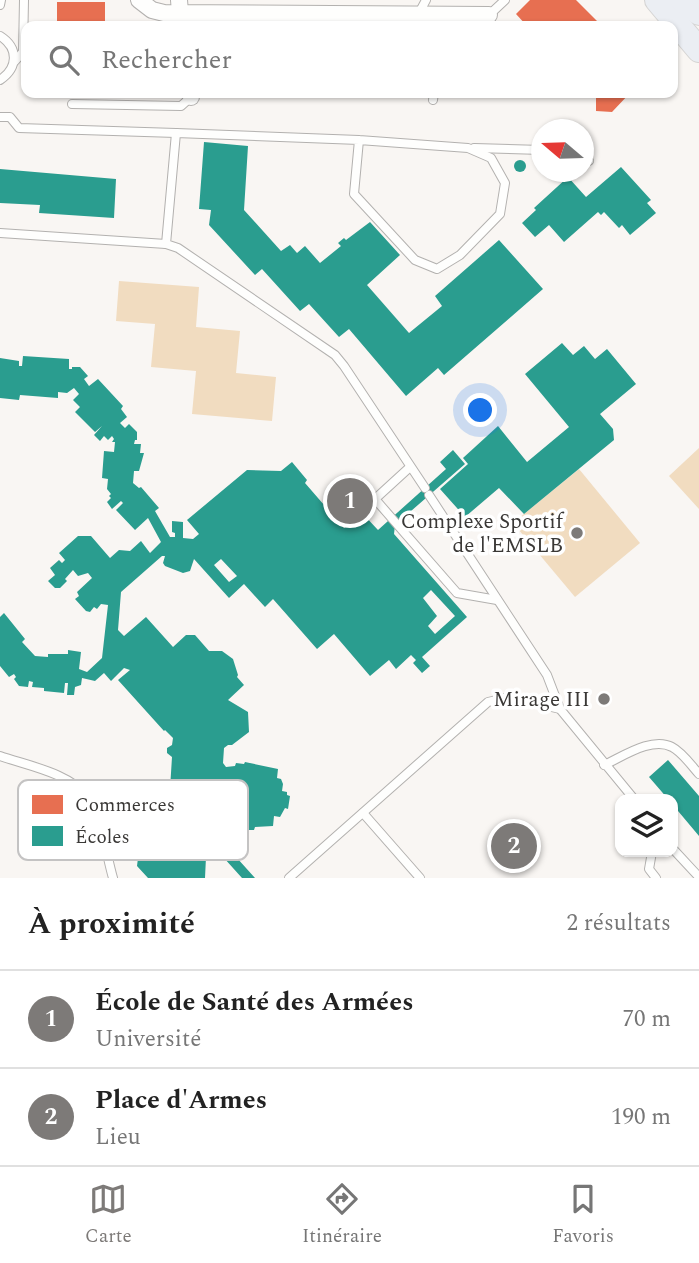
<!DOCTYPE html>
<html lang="fr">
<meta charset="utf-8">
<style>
:root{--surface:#fff;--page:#f2f2f2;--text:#222;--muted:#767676;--line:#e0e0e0;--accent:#7d7a78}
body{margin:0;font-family:Spectral,serif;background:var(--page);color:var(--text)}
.controls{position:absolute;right:21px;bottom:21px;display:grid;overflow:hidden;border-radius:14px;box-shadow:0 2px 5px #0004}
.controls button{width:63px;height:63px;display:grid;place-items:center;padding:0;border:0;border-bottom:2px solid var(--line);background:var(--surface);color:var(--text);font:35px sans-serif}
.compass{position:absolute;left:531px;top:119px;width:63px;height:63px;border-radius:50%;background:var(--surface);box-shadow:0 2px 5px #0004;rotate:289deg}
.you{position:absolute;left:481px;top:411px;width:24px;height:24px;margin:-18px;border:5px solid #fff;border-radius:50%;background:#1a73e8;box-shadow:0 0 0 10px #1a73e833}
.badge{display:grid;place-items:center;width:46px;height:46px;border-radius:50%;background:var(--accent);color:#fff;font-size:23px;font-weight:700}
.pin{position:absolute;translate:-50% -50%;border:4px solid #fff;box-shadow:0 2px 7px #0006}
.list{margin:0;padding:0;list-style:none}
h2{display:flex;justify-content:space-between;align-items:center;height:91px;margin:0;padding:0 28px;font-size:30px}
h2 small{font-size:23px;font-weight:400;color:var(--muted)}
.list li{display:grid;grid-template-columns:46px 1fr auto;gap:21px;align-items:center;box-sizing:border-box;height:98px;padding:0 28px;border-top:2px solid var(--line)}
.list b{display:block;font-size:26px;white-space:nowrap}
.list p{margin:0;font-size:23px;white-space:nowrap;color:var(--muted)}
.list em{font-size:23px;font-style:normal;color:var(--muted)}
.icon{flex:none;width:38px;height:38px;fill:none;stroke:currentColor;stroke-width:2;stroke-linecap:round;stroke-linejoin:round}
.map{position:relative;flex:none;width:699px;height:878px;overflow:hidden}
.search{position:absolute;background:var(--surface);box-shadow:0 2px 5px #0004;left:21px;right:21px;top:21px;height:77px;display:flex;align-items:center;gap:18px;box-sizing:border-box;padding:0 24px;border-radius:14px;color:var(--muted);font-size:26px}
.sheet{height:287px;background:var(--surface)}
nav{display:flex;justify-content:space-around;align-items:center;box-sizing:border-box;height:98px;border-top:2px solid var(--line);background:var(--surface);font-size:19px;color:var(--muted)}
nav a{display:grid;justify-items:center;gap:4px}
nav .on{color:var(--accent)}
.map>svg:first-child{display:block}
.green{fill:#f1dcc0}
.shops{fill:#e76f51}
.schools{fill:#2a9d8f;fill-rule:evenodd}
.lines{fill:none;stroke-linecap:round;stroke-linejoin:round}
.service-casing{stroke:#b3b1af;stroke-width:10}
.minor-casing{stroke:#b3b1af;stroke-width:18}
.primary-casing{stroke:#d5d4d3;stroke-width:26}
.service{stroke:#fefefd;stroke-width:8}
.minor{stroke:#fefefd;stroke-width:16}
.primary{stroke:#ebeef3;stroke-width:24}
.poi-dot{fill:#7d7a78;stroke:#fff;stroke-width:2.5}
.labels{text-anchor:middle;stroke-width:7;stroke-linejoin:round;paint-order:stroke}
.poi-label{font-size:21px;fill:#3a3836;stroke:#fff;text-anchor:end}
.key{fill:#fff;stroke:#c4c3c3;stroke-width:2}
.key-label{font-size:19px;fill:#3a3836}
</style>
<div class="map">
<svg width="699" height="878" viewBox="0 0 699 878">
<rect width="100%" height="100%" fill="#f9f6f3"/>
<!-- green -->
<g class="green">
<path d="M119,281l80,6 -3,40 44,4 -4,42 40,4 -4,44 -80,-7 4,-43 -45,-4 4,-43 -39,-3z"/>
<path d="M699,448v61l-30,-33z"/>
<path d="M579,469l61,74 -65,54 -62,-74z"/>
</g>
<!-- shops -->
<g class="shops">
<path d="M530,0h46l26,26h-75l-11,-12z"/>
<rect x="57" y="2" width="48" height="24"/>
<path d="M593,93h37l-18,19 -16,-1v-14z"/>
</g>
<!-- schools -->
<g class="schools">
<path d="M204,142l44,4 -4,64 37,41 9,-6 7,8 8,-7 15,17 21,-17 -3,-3 6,-5 2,2 24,-18 30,33 -33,30 42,48 33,-27 -7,-10 64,-56 44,49 -99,86 -6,-7 -32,28 -57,-67 -10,8 -30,-33 -9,7 -38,-42 -7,6 -46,-50 2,-15 -12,-1z"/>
<circle cx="520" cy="166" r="6"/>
<path d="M621,167l30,33 -4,3 9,10 -26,22 -8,-10 -3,3 -15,-16 -3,3 -3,-3 -34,30 -15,-17 -14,12 -13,-14 14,-13 -2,-2 34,-31 18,20z"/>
<path d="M0,169l116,10 -2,39 -75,-5 1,-8 -40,-2z"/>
<path d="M562,343l11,12 11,-9 11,13 12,-10 29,35 -36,30 13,15 1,11 -90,74 -25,-26 -34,29 -25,-28 28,-25 -5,-6 35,-32 29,36 42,-35 -44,-53z"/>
<path d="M23,356l46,3v10h3v-2h8l8,9 -4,3 5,7 9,-7 25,27 -2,3 6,8 -7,6 5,5 4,-4 8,8v8h-2l-1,4h7l-1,9h4l-5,18h-5l-1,12 6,5 2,-1 18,21 -4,3 15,26h5v-4l-3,-1v-11l11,1v16l10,1 6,-5 -12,-14 60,-50 34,1 11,-9 15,18 -2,3 39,45 19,-14 15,16 68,-61 -6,-7 13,-12 12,14 -70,61 -1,9 73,83 -45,40 8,9 -8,7 -9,-10 3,-3 -5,-5 -15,14 -7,-9 -19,16 -36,-42 -17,15 -44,-50 -8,8 -21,-23 -15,14 -35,-39 -4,12 -7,2 -18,-7 -2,-3 2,-7h-3l-41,36 -3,38 6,6 22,-19 27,30 13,-12h9l14,16h13l11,8 5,16 -1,2 7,8 -16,15 20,12 1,20 -17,13h-4l-4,3 -1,15 3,4 9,-1 1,-3 8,1 1,-2 33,7 -1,9 4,1 2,5 -1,7 5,1v3l3,1 -2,13 -3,-1 -5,9 -6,-1 -1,10 -18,1 -1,3h-13v-4l-10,-1v-3l-6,-1 -3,-3 -15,14v14h3l1,-6 17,1v7l27,30h-13l-18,-20 -18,-1 -1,21h-57l-11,-12 1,-8 16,-14 -14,-15 1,-9 18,-16 10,1 3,-48 -5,-4v-5l5,-3 1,-7 -8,-8 -1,1 -46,-51 12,-10 -6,-2 -13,13 -7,-8 -9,8 -13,-3 -1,7 -6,2 -1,8h-7l1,-12h-3l-1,10 -20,-2v-3l-12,-1 1,-5 -4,-1 -1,6 -9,-1 -5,-7 2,-2 -2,-3 -5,3 -9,-11v-49l4,-4 21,26 -3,3 13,14 13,1v-3h20v-4l13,2 -2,17 8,3 15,-14 6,-53 -7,-1 -4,5 -3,-2 -4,5 -4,-1 -11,-12 4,-3 -2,-4 15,-14 -4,-5 -10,3 -5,-6 -8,9 2,2 -7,7h-5l-7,-7 7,-6 -5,-7 9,-8 3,3 3,-3 -6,-7 19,-17h13l19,22 9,-8 11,1 11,-10 9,12 11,-11 -13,-24 -13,12 -19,-20 7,-7 -2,-2 -9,8 -5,-7 4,-4 -2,-2 2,-2 -4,-5 1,-10 -6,-1 2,-27 10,1 1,-10h-3l2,-3 -2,-3 -4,4 -4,-4 -4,5 -6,-6 8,-9 -7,6 -20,-20 5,-5 -7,-7 6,-6 -5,-6 -7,5 -9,-1v6l-38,-3 -1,5 -19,-2v-40l19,3v5h3zM221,559l16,17 -8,6 -15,-17zM431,590l24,26 -20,18 -7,-8 9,-10 -14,-18z"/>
<path d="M668,760l31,36v40l-26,-31v-6h-5l-19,-22z"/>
</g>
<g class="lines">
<!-- service casing -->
<g class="service-casing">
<g id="service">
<path d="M0,5l1,-5"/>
<path d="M418,15l8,-15"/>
<path d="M489,15l16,-15"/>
<path d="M0,36c19,12 18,32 0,44"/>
<path d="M15,61l8,-9 1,-52"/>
<path d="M433,100l1,-7"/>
<path d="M72,104l109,2 10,-9"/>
<path d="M0,117h10l9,11 157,5"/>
<path d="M359,140l109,8 23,10 14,25 -5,31 -40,41 -23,14 -22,-9 -61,-66 5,-54 -183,-7 -10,111 12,4 157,107 9,11 81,122"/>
<path d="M474,148l68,2"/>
<path d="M584,156l5,5"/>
<path d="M0,233l166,11"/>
<path d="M410,467l-35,32 82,94 40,7"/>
<path d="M429,495l118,180 13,34 74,90"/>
<path d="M0,756c29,10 70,17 89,42 11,15 18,60 24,80"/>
<path d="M604,765c18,-8 48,-29 68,-18 10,5 19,18 27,27"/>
<path d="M363,813l57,65"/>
<path d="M673,849l26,28"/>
<path d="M652,852l-3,17 7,9"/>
<path d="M289,878l199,-176 21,-5 51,12"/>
</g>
</g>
<!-- minor casing -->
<g class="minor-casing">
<g id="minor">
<path d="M139,0l13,10 12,3 325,2"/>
<path d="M179,0l1,12 9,14"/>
<path d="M191,93v4"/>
</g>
</g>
<!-- primary casing -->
<g class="primary-casing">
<g id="primary">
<path d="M657,0l42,50"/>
<path d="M683,0l16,13"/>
</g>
</g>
<!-- service -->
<use href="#service" class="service"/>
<!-- minor -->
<use href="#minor" class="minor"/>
<!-- primary -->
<use href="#primary" class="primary"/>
</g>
<!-- markers -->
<g class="poi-dot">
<circle cx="577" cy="533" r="7"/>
<circle cx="604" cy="699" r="7"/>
</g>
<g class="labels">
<!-- poi labels -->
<g class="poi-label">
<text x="563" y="528">Complexe Sportif<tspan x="563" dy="24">de l'EMSLB</tspan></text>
<text x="590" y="706">Mirage III</text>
</g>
</g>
<!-- legend -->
<rect x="18" y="780" width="230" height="80" rx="10" class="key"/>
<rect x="32" y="795" width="31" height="19" fill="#e76f51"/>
<rect x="32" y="826" width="31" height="20" fill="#2a9d8f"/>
<g class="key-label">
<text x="75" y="811">Commerces</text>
<text x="75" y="843">Écoles</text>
</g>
</svg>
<div class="controls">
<button><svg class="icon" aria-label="layers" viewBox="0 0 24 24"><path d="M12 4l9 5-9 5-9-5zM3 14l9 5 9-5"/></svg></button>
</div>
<svg class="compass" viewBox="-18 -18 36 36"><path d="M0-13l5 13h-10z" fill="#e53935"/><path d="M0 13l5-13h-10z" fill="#767676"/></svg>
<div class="you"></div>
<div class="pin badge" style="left:350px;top:501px">1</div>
<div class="pin badge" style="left:514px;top:846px">2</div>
<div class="search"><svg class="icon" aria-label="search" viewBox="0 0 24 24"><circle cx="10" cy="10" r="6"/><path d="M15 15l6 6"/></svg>Rechercher</div>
</div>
<section class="sheet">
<h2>À proximité<small>2 résultats</small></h2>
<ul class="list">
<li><span class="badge">1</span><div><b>École de Santé des Armées</b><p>Université</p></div><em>70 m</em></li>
<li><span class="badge">2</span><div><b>Place d'Armes</b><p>Lieu</p></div><em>190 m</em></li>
</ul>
</section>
<nav>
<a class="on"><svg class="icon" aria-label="map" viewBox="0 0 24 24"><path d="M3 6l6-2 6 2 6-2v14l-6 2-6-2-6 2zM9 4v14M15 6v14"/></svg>Carte</a>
<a><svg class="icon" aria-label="directions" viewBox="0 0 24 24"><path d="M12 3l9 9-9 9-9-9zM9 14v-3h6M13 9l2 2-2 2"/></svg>Itinéraire</a>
<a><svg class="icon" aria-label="saved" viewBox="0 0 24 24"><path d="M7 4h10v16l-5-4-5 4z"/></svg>Favoris</a>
</nav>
